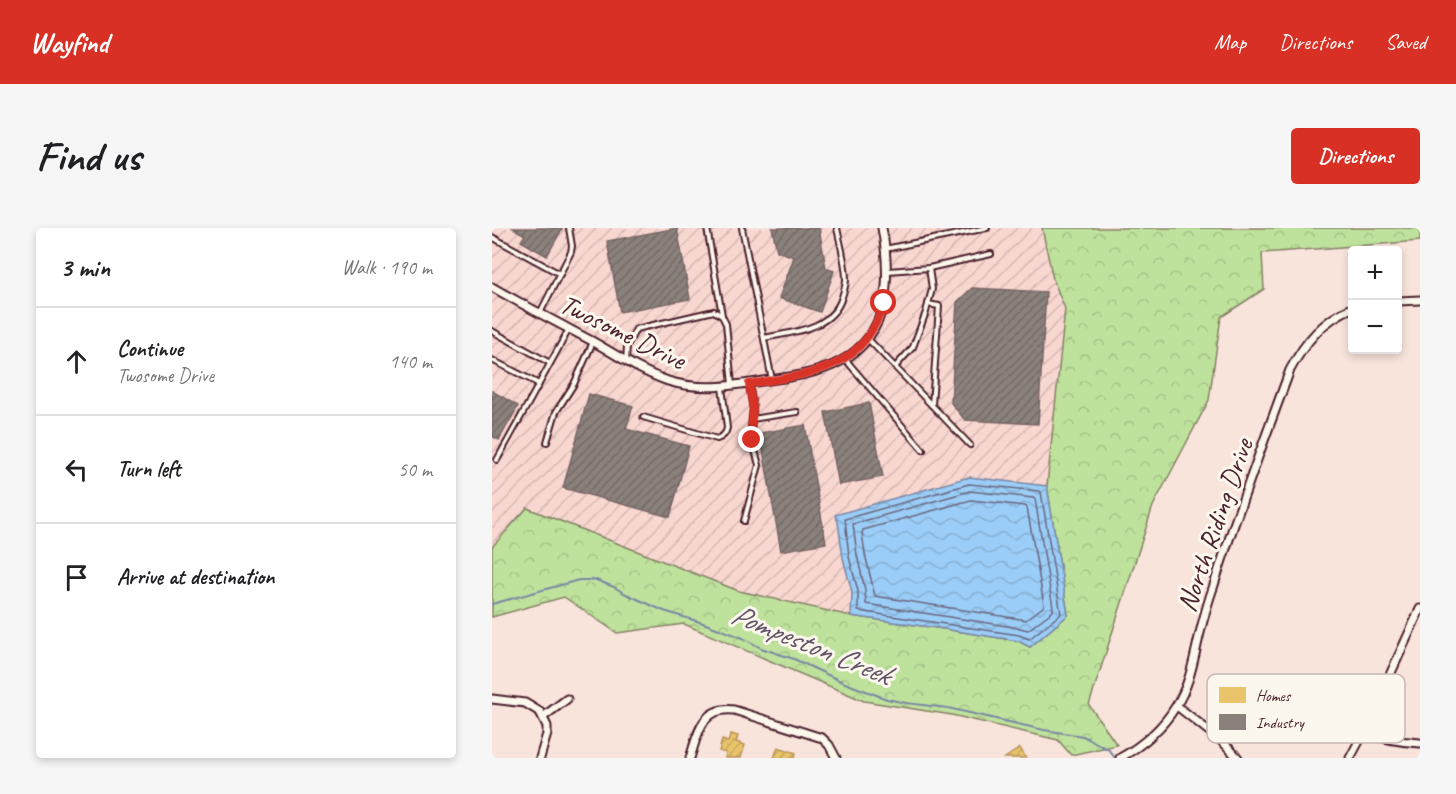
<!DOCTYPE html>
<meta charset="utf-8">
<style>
:root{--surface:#fff;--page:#f6f6f6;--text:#202124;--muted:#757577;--line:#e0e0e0;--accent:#d93025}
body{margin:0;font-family:Caveat,sans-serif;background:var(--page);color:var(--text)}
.controls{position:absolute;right:18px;top:18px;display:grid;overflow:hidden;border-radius:6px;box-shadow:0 3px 9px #0003}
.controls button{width:54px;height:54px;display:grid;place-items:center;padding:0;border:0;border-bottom:2px solid var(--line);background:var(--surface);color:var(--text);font:30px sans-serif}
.stop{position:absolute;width:18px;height:18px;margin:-14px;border:4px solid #d93025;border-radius:50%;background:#fff}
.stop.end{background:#d93025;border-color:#fff;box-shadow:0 2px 6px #0008}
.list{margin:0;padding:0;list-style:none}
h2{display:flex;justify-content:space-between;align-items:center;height:78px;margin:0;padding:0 24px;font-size:26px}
h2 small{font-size:20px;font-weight:400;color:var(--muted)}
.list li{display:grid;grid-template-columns:39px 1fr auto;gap:18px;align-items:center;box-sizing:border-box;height:108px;padding:0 24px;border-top:2px solid var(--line)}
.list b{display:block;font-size:22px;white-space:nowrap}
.list p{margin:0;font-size:20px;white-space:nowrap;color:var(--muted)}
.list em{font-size:20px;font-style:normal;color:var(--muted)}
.icon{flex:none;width:33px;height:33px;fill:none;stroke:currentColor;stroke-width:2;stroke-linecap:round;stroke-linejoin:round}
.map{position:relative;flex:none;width:928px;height:530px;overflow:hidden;border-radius:6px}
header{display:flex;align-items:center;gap:36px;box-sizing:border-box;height:84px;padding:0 30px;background:var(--accent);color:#fff}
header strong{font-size:28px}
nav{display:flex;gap:33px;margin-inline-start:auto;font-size:21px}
.intro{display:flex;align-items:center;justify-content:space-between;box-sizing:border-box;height:144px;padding:0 36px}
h1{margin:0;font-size:42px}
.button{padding:15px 27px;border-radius:6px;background:var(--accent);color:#fff;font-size:21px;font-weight:700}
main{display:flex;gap:36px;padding:0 36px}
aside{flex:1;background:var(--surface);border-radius:6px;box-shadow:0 3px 9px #0003}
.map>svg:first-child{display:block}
.industrial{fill:url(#industrial-furrows)}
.forest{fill:url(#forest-crowns);stroke:#848064;stroke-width:1.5}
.water{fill:url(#water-waves);stroke:#7a87a5;stroke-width:1.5}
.homes{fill:url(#homes-hatch);stroke:#b99257;stroke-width:1.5}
.industry{fill:url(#industry-hatch);stroke:#776464;stroke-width:1.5}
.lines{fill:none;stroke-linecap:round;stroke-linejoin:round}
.shore{stroke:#6a657d;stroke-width:1.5}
.stream{stroke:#7a87a5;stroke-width:2}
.service-casing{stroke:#4a1f2b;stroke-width:8}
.minor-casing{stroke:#4a1f2b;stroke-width:11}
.service{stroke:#fbf7ec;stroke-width:4}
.minor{stroke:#fbf7ec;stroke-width:7}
.route{stroke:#d93025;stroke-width:8}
.labels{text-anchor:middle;stroke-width:6;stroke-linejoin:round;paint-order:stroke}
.street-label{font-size:28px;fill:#4a1f2b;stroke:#fbf7ec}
.water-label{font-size:30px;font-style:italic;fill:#625368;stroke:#fbf7ec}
.key{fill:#fbf7ec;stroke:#c6b6b2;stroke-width:1.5}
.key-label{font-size:16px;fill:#4a1f2b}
</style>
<header>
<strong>Wayfind</strong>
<nav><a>Map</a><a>Directions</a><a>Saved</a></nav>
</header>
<div class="intro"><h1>Find us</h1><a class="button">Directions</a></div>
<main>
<aside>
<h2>3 min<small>Walk · 190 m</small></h2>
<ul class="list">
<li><svg class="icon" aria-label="ahead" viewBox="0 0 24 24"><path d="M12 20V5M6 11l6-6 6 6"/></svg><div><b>Continue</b><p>Twosome Drive</p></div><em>140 m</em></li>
<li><svg class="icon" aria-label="left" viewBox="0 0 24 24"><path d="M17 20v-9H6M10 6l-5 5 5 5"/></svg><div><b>Turn left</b></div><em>50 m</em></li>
<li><svg class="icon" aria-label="arrive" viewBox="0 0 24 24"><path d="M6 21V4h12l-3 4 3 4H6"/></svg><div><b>Arrive at destination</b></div></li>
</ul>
</aside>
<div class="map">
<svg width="928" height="530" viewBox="0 0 928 530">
<defs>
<pattern id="industrial-furrows" width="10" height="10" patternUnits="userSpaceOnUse" patternTransform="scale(1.5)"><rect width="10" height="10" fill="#f8d7d1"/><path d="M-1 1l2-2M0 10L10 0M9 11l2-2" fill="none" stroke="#d6b8b4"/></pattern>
<pattern id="forest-crowns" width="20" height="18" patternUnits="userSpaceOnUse" patternTransform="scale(1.5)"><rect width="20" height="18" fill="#bee29c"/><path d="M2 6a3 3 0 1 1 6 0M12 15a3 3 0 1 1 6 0" fill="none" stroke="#a5c187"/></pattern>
<pattern id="water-waves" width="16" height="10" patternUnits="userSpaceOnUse" patternTransform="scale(1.5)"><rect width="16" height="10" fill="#9acdf7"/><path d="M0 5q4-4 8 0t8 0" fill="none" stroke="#86b0d4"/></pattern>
<pattern id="homes-hatch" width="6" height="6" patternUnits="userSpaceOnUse" patternTransform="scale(1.5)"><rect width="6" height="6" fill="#e9c46a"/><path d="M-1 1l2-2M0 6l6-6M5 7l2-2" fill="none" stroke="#c9a85c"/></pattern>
<pattern id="industry-hatch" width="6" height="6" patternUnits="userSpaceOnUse" patternTransform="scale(1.5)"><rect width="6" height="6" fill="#8a817c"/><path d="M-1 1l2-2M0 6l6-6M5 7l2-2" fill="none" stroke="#736966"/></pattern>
</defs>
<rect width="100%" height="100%" fill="#f9e4dc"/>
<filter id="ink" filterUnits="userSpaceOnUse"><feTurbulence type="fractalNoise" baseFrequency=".0167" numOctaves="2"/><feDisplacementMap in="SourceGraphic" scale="12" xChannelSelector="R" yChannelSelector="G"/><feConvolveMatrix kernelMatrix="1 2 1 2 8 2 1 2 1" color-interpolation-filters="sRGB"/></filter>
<g filter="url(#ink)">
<!-- industrial -->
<path class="industrial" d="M0,0h868l-191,45 -142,417 -176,-74 -112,-25 -212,-82 -35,38z"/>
<!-- forest -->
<path class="forest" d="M550,0h378v13l-158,12 2,36 -43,28 -12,83 -56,106 -64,199 28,40 -46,10 -13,-15 -106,-25 -88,-14 -180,-77 -67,9 -53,-36 -72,20v-70l35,-39 212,83 112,25 93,13 74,12 12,6 38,-32 -21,-129 18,-177 -12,-30z"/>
<!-- water -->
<path class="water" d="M477,249l78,9 21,129 -38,32 -12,-6 -74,-12 -93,-13 1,-24 -9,-34 -5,-36 -3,-7z"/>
<!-- homes -->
<g class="homes">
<path d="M239,506l7,2 -2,6 9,3 -4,13h-16l1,-5 -7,-2 3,-11 6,2z"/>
<path d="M286,519l18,6 -2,5h-20z"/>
<path d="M528,520l6,10h-21z"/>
</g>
<!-- industry -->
<g class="industry">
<path d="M21,0h49v1l-15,27 -26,-15 4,-6z"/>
<path d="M185,0l13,71 -70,13 -13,-71z"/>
<path d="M280,0h47l7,40 8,3 -14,41 -41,-14 15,-41 -17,-6z"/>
<path d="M480,60l74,4 -8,132 -73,-4 -14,-17 6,-101z"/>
<path d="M0,163l26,15 -19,34 -7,-4z"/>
<path d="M97,166l44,12 -7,23 63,17 -19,71 -107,-29z"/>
<path d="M377,175l14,74 -44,8 -14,-73z"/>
<path d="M313,197l21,118 -45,8 -21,-118z"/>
</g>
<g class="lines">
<!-- shore -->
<g class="shore">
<path d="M477,256l70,7 2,1 20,122 -32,25 -10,-4 -161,-24v-20l-9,-34 -4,-38z"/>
<path d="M478,263l63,7 2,1 18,109v3l-25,19 -8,-2 -154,-24 -1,-14 -8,-35 -4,-31z"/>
<path d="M479,272l54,6 2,1 17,98 -1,2 -17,13 -151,-24 -10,-42 -3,-21 1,-3z"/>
</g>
<!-- stream -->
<path class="stream" d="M0,376l87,-24h17l18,7 10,6 40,18 39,12 40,15 18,10 33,11 51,24 42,16 19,4 42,5 96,22 39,6 26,14 6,8"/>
<!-- service casing -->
<g class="service-casing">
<g id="service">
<path d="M215,0l15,87"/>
<path d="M250,0l30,152"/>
<path d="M0,9l68,37"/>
<path d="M393,21l102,-21"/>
<path d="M437,40l62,-14"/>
<path d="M396,43l41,-3 3,21 -6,23 -13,35 -18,20"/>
<path d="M436,76l11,2 -7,99"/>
<path d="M48,85l31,-61 1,-6 -3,-18"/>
<path d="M0,103l58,32"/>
<path d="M272,110c28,-6 68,-8 78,-41 2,-6 4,-12 4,-18 0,-15 -6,-36 -9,-51"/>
<path d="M376,111l102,106"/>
<path d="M353,131l78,91"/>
<path d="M0,132l47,24 30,-55"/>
<path d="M134,133l1,-15 9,-17 78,-18 8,5 4,8 6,61"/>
<path d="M151,189l74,22c6,-2 9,-5 10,-11l-5,-41"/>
<path d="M260,191l45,-7"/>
<path d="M55,214l9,-30 18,-28 19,-42"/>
<path d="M5,232l42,-76"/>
<path d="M252,293l15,-56 -7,-25 -1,-11 2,-20 -4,-26"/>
</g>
</g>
<!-- minor casing -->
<g class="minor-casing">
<g id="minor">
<path d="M0,59c33,19 66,36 100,54 25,14 49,31 76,40 32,10 63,5 95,0 26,-4 55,-7 78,-20 50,-27 50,-84 41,-133"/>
<path d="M906,73l22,-1"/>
<path d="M0,471l33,4 15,9 7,14v8l-7,24"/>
<path d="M685,478l47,37 14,15"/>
<path d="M51,489l24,-18"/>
<path d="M872,504c19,7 36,10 56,11"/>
<path d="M198,530c8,-25 12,-52 44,-48l88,28 7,7 7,13"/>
<path d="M628,530c23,-13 42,-29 56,-52 14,-22 17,-44 23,-69 4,-17 9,-35 15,-52 23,-73 50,-144 76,-215 15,-28 33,-50 62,-62"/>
<path d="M858,530l14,-26 56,-123"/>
</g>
</g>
<!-- service -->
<use href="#service" class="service"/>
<!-- minor -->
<use href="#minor" class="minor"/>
</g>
</g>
<g class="lines" filter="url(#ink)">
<!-- route -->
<path class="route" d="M260,212l-1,-11 2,-20 -4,-25c60,-10 115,-13 135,-81"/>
</g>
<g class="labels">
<!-- street labels -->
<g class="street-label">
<text transform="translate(131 103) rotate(26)" y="10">Twosome Drive</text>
<text transform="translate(722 297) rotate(-71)" y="10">North Riding Drive</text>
</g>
<!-- water labels -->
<g class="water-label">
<text transform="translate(319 416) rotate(22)" y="10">Pompeston Creek</text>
</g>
</g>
<!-- legend -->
<rect x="715" y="446" width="198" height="69" rx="9" class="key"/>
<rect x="727" y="459" width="27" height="16" fill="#e9c46a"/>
<rect x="727" y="486" width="27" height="16" fill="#8a817c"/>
<g class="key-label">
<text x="764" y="473">Homes</text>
<text x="764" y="500">Industry</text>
</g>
</svg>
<div class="controls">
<button>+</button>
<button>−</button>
</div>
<div class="stop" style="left:392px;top:75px"></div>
<div class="stop end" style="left:260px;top:212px"></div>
</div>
</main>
